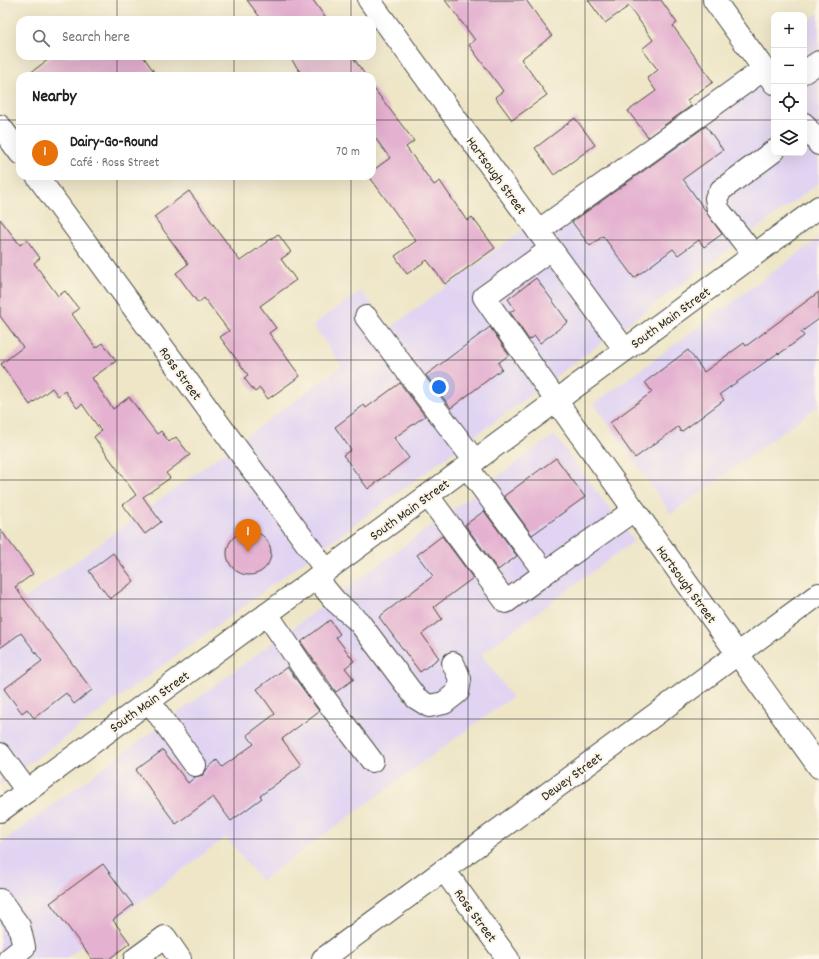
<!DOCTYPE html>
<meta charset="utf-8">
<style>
:root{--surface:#fff;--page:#f6f6f6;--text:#202124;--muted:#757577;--line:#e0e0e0;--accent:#d1495b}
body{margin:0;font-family:Dekko,sans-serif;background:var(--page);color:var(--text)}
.controls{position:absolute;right:12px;top:12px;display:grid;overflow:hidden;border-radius:8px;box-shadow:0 4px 16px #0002}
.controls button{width:36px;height:36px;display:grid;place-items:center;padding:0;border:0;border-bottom:1px solid var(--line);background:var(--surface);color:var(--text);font:20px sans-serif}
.you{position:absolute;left:439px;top:387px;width:14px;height:14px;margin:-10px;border:3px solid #fff;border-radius:50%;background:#1a73e8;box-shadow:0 0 0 6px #1a73e833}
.badge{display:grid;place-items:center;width:26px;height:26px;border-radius:50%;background:var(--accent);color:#fff;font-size:13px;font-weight:700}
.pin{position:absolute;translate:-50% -33px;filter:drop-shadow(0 1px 2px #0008)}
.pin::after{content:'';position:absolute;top:21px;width:14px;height:12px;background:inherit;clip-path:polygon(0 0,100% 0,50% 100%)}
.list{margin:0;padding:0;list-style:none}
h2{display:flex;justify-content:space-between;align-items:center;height:52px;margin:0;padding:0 16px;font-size:17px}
h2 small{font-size:13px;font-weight:400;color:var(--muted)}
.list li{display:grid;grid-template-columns:26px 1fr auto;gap:12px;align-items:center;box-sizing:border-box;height:56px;padding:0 16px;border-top:1px solid var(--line)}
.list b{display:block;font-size:15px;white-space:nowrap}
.list p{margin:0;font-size:13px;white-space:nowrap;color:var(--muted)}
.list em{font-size:13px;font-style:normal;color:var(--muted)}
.icon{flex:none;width:22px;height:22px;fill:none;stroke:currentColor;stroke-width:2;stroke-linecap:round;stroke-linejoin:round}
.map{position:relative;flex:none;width:819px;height:959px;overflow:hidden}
.search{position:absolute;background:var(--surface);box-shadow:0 4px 16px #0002;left:16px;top:16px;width:360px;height:44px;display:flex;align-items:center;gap:10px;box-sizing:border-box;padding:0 14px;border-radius:12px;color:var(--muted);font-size:15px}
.panel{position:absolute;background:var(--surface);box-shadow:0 4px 16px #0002;left:16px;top:72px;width:360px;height:108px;border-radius:12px}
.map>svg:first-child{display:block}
.built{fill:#e1d4f3}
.building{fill:#e4b1d0}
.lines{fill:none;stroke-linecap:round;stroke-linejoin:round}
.minor-casing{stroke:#484742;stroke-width:24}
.major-casing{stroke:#484742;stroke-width:24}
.minor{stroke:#fff;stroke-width:22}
.major{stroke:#fff;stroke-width:22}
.grid{fill:none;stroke:#2b2b2b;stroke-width:1;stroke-opacity:0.55}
.labels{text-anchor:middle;stroke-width:4;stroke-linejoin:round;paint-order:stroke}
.street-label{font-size:14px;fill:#2b2b2b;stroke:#fcf5e5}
</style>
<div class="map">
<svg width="819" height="959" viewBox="0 0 819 959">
<rect width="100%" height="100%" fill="#fcf5e5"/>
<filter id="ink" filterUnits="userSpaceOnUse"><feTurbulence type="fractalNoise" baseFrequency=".025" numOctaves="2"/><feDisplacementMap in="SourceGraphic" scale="8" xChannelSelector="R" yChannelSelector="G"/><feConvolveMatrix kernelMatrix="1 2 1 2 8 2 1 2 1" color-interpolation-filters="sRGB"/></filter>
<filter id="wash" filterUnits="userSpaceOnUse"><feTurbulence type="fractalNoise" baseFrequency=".012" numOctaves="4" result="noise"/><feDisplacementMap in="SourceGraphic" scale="16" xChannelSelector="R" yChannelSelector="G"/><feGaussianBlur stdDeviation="0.9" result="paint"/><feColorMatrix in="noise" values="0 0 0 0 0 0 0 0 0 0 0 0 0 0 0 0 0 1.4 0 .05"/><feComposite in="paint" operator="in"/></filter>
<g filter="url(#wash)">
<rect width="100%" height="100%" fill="#eee6c7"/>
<!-- built -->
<g class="built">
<path d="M819,13v170l-819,602v-168l342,-251 -29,-41 48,-34 29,37 384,-282v107h30v-129z"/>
<path d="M819,238v167l-148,109 -77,-110z"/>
<path d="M554,435l80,106 -153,113 31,43 -251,184 -35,-44 -161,122h-65v-115z"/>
</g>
<g id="blocks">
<!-- building -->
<g class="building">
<path d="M247,0h66l14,20h-65z"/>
<path d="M445,0h81l26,36 -31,23 26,36 -35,25 -17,-23 8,-6 -34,-46 6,-5z"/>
<path d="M588,0h73l16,23 -4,3 40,56 -26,18 4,6 -43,31 -20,-26 28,-20 -9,-13 11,-8 -16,-21 11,-9 -24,-34 -24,17z"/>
<path d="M53,56h90l14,20h-131z"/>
<path d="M289,56h63l14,20h-63z"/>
<path d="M372,86l42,55 -8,6 28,38 6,-4 27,40 5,-4 23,31 -50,36 -18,-24 -20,14 -12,-18 21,-15 -47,-65h3v-5l18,-13 -18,-24z"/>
<path d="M575,118l20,27 -41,30 -19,-27z"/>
<path d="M706,126l17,24 -40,29 39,55 -18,13 -5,-7 -21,15 -5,-6 -39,29 -31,-42 -13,10 -18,-24z"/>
<path d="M189,191l51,70 38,-27 13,18 -10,7 15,21 -36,26 16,22 -7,5 31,43 -32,23 -8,-11 -5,4 -11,-14 4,-3 -28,-38 9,-6 -25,-33 -6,5 -22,-30 12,-9 -34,-47z"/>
<path d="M0,219l20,26 7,-5 13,18 -6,5 24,33 7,-5 14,18 -7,5 24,34 7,-5 13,18 -24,17 21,31 16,-12 28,37 4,-3 8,11 7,-5 14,18 -24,18 4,5 -27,19 18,25 -16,12 -22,-29 13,-10 -42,-58 7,-6 -19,-27 -5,4 -12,-17 -7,5 -6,-8 -22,17 -29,-41 22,-17 -23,-31z"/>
<path d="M536,278l32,44 -28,21 -5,-7 -6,4 -19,-28 5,-3 -7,-10z"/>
<path d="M819,292v27l-18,13 3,4 -25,18 -1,-1 -58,41 4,6 -43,32 -3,-5 -43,31 -25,-35 42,-31 -7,-10 43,-32 16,22 40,-29 2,3z"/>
<path d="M490,327l19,28 -11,8 4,6 -51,39 -25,-33z"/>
<path d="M400,383l25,33 -31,22 15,20 -41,31 -25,-34 8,-5 -16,-23 29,-22 2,3z"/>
<path d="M556,458l29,39 -53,38 -28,-39z"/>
<path d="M484,511l33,45 -19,14 -33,-45z"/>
<path d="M0,529l33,45 -18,13 77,103 -18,14 -8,-11 -32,25 -7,-9 -5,4 -18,-24 38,-28 -21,-28 -21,15z"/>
<circle cx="249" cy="553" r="22"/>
<path d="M442,536l31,42 -39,29 8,12 -20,15 17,24 -19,14 -41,-55 54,-41 -16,-21z"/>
<path d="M113,553l21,28 -24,18 -21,-28z"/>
<path d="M330,620l10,14 -4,3 18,24 -9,7 9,11 -18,13 -35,-50z"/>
<path d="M287,667l32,44 -37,28 19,26 -41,31 2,2 -31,23 -18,-24 -37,27 -40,-54 27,-20 25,33 7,-6 8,-2 4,-6 10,-9 5,7 32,-23 -7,-9 28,-21 -18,-25z"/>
<path d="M103,864l30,41 -20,15 17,23 -21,16h-17l-42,-56z"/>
</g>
</g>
</g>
<g filter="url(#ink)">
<use href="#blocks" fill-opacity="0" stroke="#484742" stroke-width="1"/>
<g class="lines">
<!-- minor casing -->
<g class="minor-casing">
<g id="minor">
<path d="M369,0l256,350"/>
<path d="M714,0l60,83"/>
<path d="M804,72l15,-10"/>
<path d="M804,124l15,20"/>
<path d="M0,126l20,27"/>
<path d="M37,176l289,394"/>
<path d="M538,231l226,-162"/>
<path d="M551,249l-67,48 90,129 245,341"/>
<path d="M754,255l-36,-46 -2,-11 5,-8 53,-39"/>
<path d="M366,317l109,144"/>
<path d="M467,467l78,106 89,-63"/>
<path d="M428,496l78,106 39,-29"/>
<path d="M316,578l20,24 23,20 57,76 13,8 15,-3 14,-11 2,-13 -7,-16"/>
<path d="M267,614l50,74 55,73"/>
<path d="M149,701l46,64"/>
<path d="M0,754l27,37"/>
<path d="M444,870l64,89"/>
<path d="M0,900l19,26 5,21 -15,12"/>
<path d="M135,959l30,-22 15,22"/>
<path d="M323,959l496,-365"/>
</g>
</g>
<!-- major casing -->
<g class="major-casing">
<path id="major" d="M0,811l819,-604"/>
</g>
<!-- minor -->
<use href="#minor" class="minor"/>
<!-- major -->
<use href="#major" class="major"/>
</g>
</g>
<!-- grid -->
<path class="grid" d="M117,0v20M234,0v20M351,0v20M468,0v959M585,0v959M702,0v959M117,56v20M234,56v20M351,56v20M0,120h20M372,120h402M804,120h15M117,176v783M234,176v783M351,176v783M0,240h819M0,360h819M0,480h819M0,599h819M0,719h819M0,839h819"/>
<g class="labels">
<!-- street labels -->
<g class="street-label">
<text transform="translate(497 175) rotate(54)" y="5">Hartsough Street</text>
<text transform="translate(670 317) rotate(-36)" y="5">South Main Street</text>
<text transform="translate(181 373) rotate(54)" y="5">Ross Street</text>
<text transform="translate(409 509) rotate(-36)" y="5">South Main Street</text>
<text transform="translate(687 584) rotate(54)" y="5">Hartsough Street</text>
<text transform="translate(149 701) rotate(-36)" y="5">South Main Street</text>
<text transform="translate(571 776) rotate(-36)" y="5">Dewey Street</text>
<text transform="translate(476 915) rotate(54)" y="5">Ross Street</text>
</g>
</g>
</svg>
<div class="controls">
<button>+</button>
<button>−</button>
<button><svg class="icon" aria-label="locate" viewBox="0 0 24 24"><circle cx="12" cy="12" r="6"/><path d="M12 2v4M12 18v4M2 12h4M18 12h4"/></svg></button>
<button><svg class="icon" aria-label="layers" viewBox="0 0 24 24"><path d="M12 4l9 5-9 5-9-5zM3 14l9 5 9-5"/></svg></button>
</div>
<div class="you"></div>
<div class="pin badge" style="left:248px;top:552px;background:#e8710a">1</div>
<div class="search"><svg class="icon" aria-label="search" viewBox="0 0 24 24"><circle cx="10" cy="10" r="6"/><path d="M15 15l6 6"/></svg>Search here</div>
<section class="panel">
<h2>Nearby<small></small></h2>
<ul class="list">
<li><span class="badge" style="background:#e8710a">1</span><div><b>Dairy-Go-Round</b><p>Café · Ross Street</p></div><em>70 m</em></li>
</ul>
</section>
</div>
